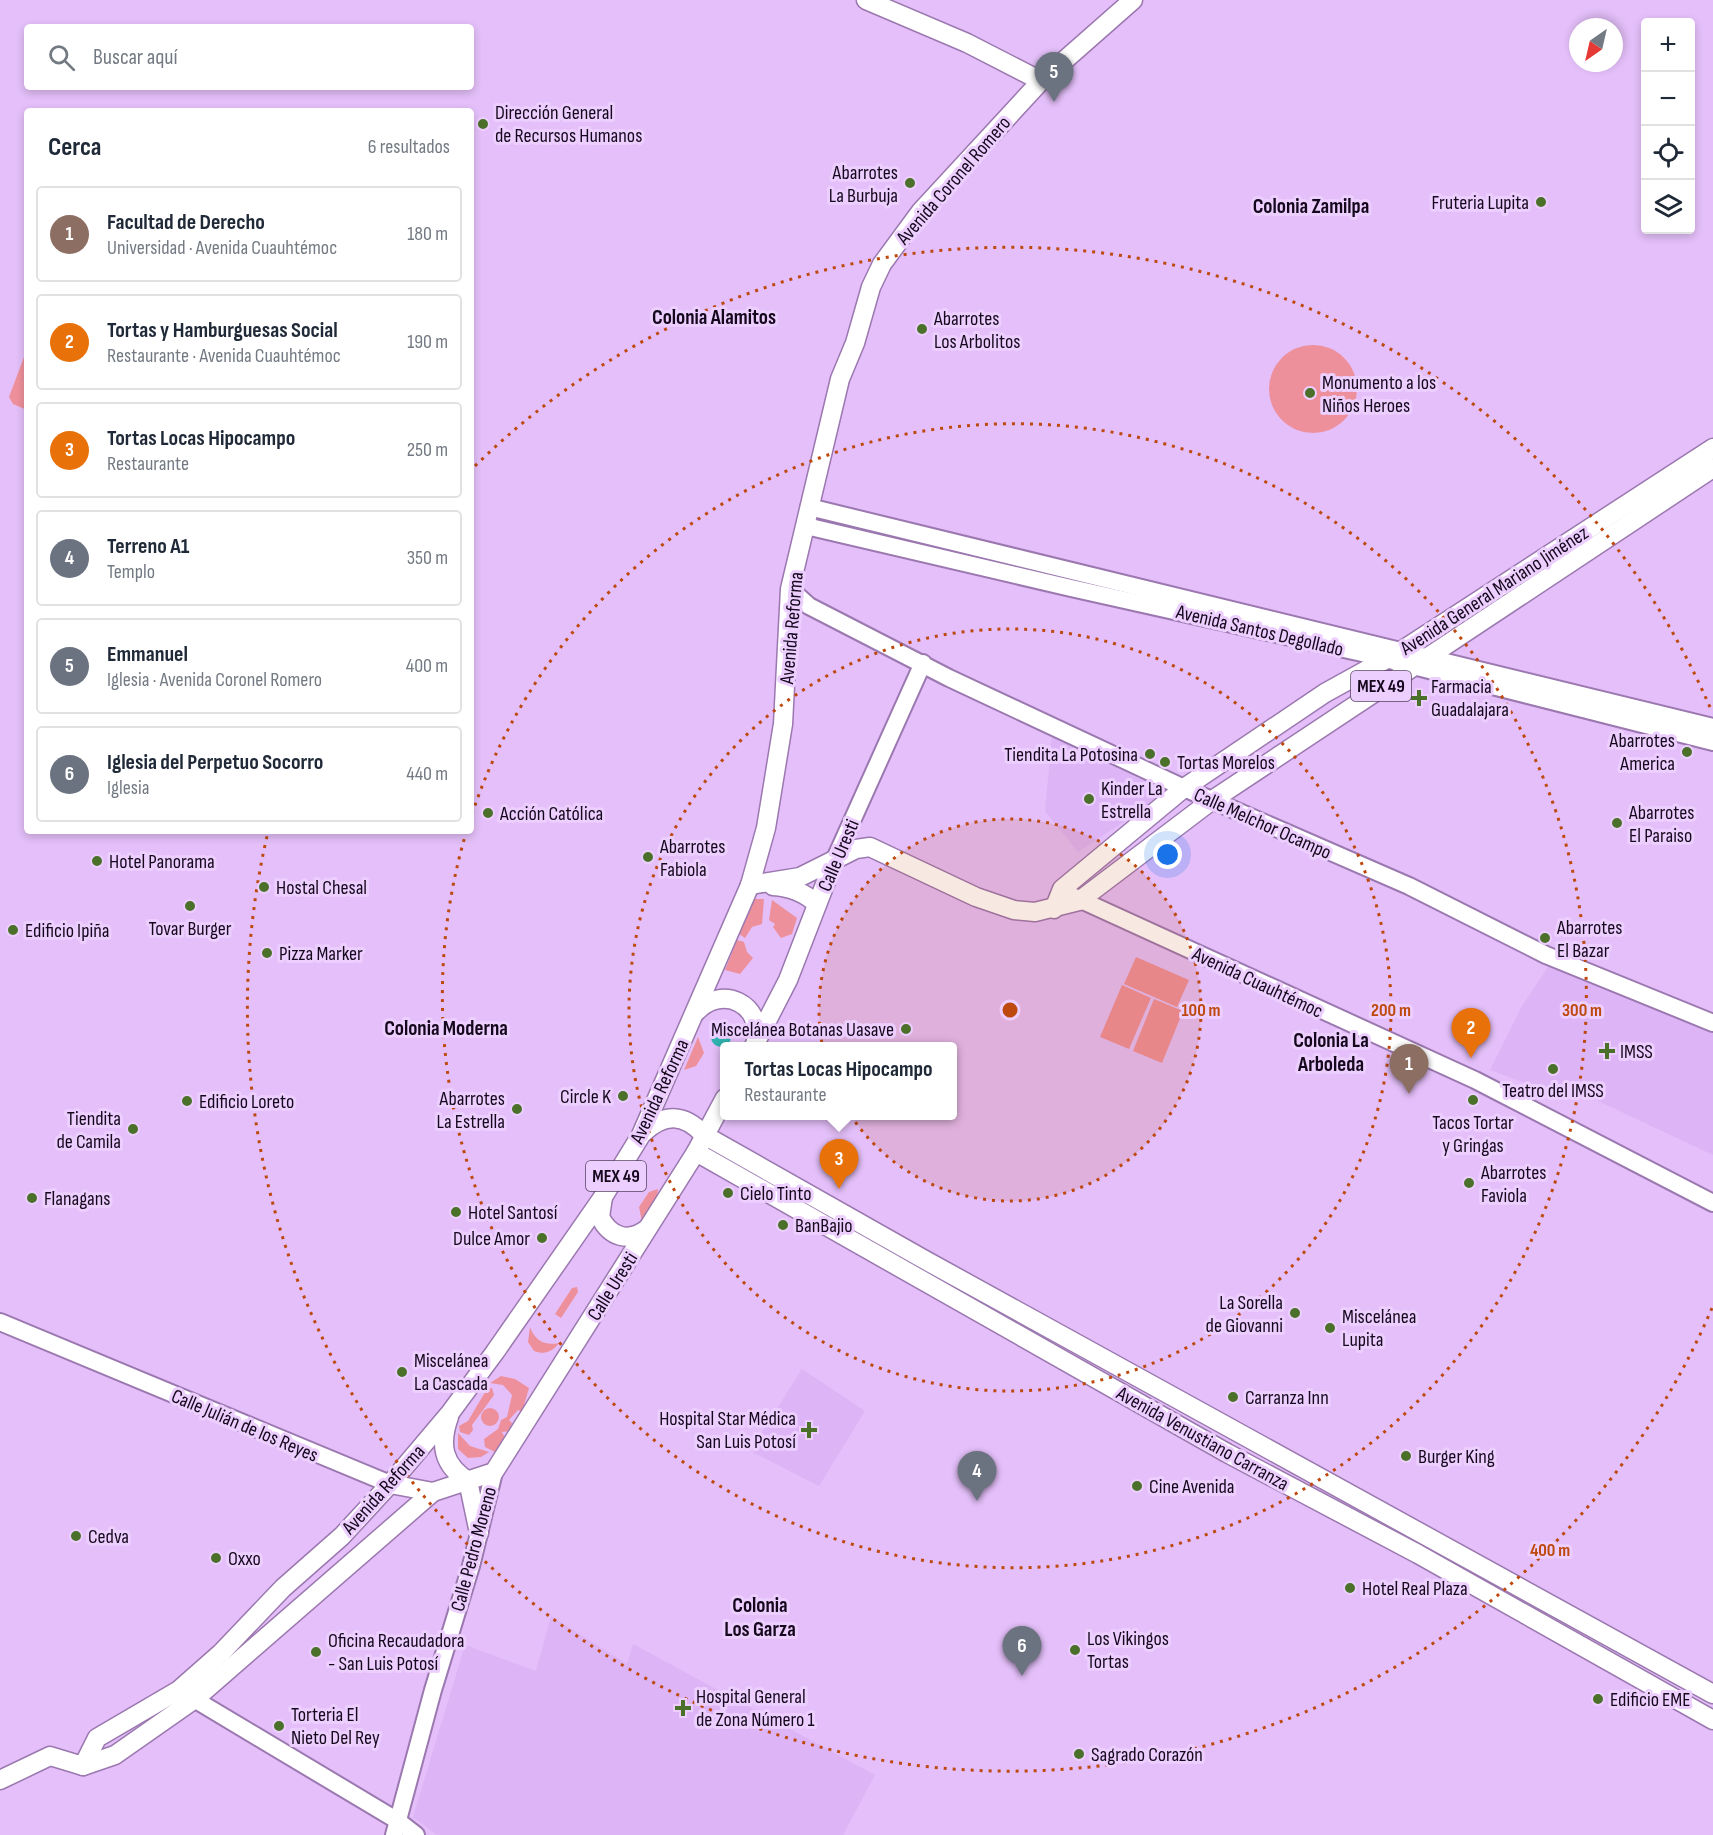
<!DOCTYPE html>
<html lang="es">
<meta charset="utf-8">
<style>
:root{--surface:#fff;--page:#f2f2f3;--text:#1f2937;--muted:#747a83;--line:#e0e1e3;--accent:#2563eb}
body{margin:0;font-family:"Sofia Sans Condensed",sans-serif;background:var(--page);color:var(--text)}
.controls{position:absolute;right:18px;top:18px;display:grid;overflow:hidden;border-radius:6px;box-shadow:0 3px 9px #0003}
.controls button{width:54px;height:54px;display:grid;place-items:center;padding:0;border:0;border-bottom:2px solid var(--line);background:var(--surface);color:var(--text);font:30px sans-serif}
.compass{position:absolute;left:1569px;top:18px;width:54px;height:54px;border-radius:50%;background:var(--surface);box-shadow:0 3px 9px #0003;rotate:214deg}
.you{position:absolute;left:1168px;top:855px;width:21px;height:21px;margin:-15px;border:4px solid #fff;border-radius:50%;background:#1a73e8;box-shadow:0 0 0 9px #1a73e833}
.badge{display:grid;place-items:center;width:39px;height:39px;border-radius:50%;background:var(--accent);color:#fff;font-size:20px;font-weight:700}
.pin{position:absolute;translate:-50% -50px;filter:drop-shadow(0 2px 3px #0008)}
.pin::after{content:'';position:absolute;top:32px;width:21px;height:18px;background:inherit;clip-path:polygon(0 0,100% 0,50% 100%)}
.popup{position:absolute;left:720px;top:1042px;width:237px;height:78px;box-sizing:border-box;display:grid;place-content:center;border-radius:6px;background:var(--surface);filter:drop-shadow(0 2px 4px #0005);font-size:20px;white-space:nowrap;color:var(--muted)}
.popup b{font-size:22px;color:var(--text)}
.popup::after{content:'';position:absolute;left:50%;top:100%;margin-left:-12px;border:12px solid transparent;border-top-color:var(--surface)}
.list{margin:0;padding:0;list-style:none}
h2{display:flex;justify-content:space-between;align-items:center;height:78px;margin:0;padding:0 24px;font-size:26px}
h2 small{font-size:20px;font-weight:400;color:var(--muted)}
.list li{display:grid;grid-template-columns:39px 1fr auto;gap:18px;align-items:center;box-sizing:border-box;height:96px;margin:0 12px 12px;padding:0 12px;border:2px solid var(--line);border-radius:6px}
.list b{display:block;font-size:22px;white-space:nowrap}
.list p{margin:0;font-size:20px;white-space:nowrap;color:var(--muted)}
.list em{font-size:20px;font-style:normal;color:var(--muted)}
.icon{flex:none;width:33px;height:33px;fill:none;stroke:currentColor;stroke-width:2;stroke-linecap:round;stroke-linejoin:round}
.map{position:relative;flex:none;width:1713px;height:1835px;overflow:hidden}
.search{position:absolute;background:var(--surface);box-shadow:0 3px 9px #0003;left:24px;top:24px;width:450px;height:66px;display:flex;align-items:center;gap:15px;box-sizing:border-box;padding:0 21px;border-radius:6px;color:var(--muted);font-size:22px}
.panel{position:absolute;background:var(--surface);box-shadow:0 3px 9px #0003;left:24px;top:108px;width:450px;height:726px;border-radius:6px}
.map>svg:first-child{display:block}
.built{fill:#ddb4f5}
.green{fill:#ee909b}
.water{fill:#30b3b0}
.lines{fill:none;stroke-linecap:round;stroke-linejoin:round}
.secondary-casing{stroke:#9b78af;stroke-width:20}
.primary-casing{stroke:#9b78af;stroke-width:21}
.secondary{stroke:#fff;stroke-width:16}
.primary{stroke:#fff;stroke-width:18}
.ring{fill:none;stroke:#be490f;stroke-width:3;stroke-dasharray:3 6}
.poi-dot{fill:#4b702a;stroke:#edcfff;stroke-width:2}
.labels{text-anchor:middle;stroke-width:6;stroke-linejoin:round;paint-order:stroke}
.shield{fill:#edcfff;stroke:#564460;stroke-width:1.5}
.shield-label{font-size:18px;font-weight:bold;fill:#15081c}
.poi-label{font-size:20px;fill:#15081c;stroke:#edcfff;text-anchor:start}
.street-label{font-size:20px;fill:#15081c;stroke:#edcfff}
.neighbourhood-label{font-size:21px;font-weight:bold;fill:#15081c;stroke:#edcfff}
.centre{fill:#be490f;stroke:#edcfff;stroke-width:3}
.ring-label{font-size:18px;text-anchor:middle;font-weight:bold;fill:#be490f;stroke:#edcfff;stroke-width:6;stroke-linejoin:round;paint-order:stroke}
</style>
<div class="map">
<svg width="1713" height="1835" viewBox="0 0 1713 1835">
<rect width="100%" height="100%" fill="#e4bff9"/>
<!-- built -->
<g class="built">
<path d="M1052,736l102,50 2,14 -78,52 -33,-41z"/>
<path d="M1552,961l161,70v124l-132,-62 -10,7 -81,-30 32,-64z"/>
<path d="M802,1369l63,42 -46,75 -65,-33 -2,-5z"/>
<path d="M551,1616l76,48 6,-20 242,131 -32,60h-406l-24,-18 52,-172 71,26z"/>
</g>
<!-- green -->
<g class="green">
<circle cx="1313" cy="389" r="44"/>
<path d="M27,349v61l-14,-6 -4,-7z"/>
<path d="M753,899h11l-2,25 -10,3 -7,11 -7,-5z"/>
<path d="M772,900l25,18 -5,16 -11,4 -8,-11 2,-3 -6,-4z"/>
<path d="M737,940l7,2 3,10 6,6 -13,16 -15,-4z"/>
<path d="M1136,957l53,23 -12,27 -53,-23z"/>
<path d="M1122,985l29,13 -22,51 -29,-12z"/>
<path d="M1154,999l29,12 -21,52 -29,-12z"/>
<path d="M698,1037l6,16 -8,13 -12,4z"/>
<path d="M658,1189l-1,8 -15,25 -3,-15 10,-15z"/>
<path d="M577,1287l1,5 -17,26 -6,-4 17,-26z"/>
<path d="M530,1327c5,14 15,19 29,16 -7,9 -14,12 -25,8l-6,-9z"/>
<path d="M501,1376l14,3 14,9 -7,24 -4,-2 -9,10 3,3 -2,8 -8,1 3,6 -10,14 -10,-5 -1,-8 14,-10 3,-9 6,-3 5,-22 -9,-10 -13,-2z"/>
<path d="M492,1388l2,7 -22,30 1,5 -4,5 -9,-3 -1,-6 9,-5 19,-32z"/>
<circle cx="490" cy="1417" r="9"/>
<path d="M458,1433l12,13 19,6 -8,5 -13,1 -10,-9z"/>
</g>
<!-- water -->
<circle class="water" cx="721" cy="1037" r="10"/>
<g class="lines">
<!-- secondary casing -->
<g class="secondary-casing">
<g id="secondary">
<path d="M809,507l904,220"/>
<path d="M806,526l265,62 291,65 351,89"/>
<path d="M790,589l19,17 140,72 235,110 225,98 137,69 167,68"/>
<path d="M834,861l89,-198"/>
<path d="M1070,895l405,185 238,123"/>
<path d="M0,1322l390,162"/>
<path d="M184,1693l214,128 18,14"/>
<path d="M394,1835l39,-145 38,-124 23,-94"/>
</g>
</g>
<!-- primary casing -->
<g class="primary-casing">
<g id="primary">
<path d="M866,0l101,43 74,38"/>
<path d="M750,885l50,-8 56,-28 14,-2 106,50 38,13 21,2 44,-11 132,-100 502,-333"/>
<path d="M773,886c17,1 31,6 44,18"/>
<path d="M1054,909l8,-20 122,-101 141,-95 76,-42 312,-203"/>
<path d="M696,1012c26,-28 67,-8 60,29"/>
<path d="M754,1046l34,-66 46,-119"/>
<path d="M643,1133c21,-20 41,-20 61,2l221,125 788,434"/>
<path d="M696,1152l531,301 191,101 295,166"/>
<path d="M603,1197l-3,20c10,20 28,26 47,12"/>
<path d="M449,1417c-10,28 -6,48 19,64l11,52"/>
<path d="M390,1484l43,8 61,-20 202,-320 29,-54"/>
<path d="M83,1766l14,-28 82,-48 42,-37 62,-65 59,-52 48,-52 60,-71 45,-61 108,-155 38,-62 109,-250 16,-57 17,-104 7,-135 50,-210 15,-36 16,-56 11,-23 39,-53 120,-130 92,-81"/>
<path d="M0,1780l50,-24 33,10 32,-11 80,-56 238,-207"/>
</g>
</g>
<!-- secondary -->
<use href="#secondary" class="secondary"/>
<!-- primary -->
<use href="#primary" class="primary"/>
</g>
<!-- distance rings -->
<circle cx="1010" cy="1010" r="191" fill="#be490f" fill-opacity=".12"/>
<g class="ring">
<circle cx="1010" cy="1010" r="191"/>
<circle cx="1010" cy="1010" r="381"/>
<path d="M472 814A572 572 0 1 1 466 833"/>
<path d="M1712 1308A763 763 0 0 1 268 832M475 466A763 763 0 0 1 1712 712"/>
</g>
<!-- markers -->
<g class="poi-dot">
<circle cx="483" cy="124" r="6"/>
<circle cx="910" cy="183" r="6"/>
<circle cx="1541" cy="202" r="6"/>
<circle cx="922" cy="329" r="6"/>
<circle cx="1310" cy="393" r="6"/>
<path d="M1416 689h6v6h6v6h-6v6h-6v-6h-6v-6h6z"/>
<circle cx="1687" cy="752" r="6"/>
<circle cx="1150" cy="754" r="6"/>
<circle cx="1165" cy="762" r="6"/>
<circle cx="1089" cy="799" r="6"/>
<circle cx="488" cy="813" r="6"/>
<circle cx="1617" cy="823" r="6"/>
<circle cx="648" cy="857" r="6"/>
<circle cx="97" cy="861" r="6"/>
<circle cx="264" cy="887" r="6"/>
<circle cx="190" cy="906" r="6"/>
<circle cx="13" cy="930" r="6"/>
<circle cx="1545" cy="938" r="6"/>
<circle cx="267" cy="953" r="6"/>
<circle cx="906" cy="1029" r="6"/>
<path d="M1604 1042h6v6h6v6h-6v6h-6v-6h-6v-6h6z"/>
<circle cx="1553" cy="1069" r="6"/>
<circle cx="623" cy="1096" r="6"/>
<circle cx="1473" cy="1100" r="6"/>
<circle cx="187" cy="1101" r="6"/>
<circle cx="517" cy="1109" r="6"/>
<circle cx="133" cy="1129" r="6"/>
<circle cx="1469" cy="1183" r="6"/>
<circle cx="728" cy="1193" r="6"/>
<circle cx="32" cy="1198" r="6"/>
<circle cx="456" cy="1212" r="6"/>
<circle cx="783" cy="1225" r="6"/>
<circle cx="542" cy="1238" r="6"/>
<circle cx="1295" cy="1313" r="6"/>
<circle cx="1330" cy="1328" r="6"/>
<circle cx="402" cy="1372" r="6"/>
<circle cx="1233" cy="1397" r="6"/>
<path d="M806 1421h6v6h6v6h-6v6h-6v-6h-6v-6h6z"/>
<circle cx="1406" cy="1456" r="6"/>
<circle cx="1137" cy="1486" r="6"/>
<circle cx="76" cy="1536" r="6"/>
<circle cx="216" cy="1558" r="6"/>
<circle cx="1350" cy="1588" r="6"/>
<circle cx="1075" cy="1650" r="6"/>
<circle cx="316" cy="1652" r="6"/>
<circle cx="1598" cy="1699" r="6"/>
<path d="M680 1699h6v6h6v6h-6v6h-6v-6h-6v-6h6z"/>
<circle cx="279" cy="1726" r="6"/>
<circle cx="1079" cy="1754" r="6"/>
</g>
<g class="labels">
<!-- shield labels -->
<g class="shield">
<rect x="1351" y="671" width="60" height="30" rx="4.5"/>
<rect x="586" y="1161" width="60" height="30" rx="4.5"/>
</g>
<g class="shield-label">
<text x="1381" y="692">MEX 49</text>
<text x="616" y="1182">MEX 49</text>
</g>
<!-- poi labels -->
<g class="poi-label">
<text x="495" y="119">Dirección General<tspan x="495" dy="23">de Recursos Humanos</tspan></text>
<text x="898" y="179" text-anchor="end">Abarrotes<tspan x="898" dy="23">La Burbuja</tspan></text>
<text x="1529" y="209" text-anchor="end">Fruteria Lupita</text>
<text x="934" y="325">Abarrotes<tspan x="934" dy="23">Los Arbolitos</tspan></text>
<text x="1322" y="389">Monumento a los<tspan x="1322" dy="23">Niños Heroes</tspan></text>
<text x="1431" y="693">Farmacia<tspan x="1431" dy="23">Guadalajara</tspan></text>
<text x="1675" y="747" text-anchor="end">Abarrotes<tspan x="1675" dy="23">America</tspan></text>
<text x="1138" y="761" text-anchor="end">Tiendita La Potosina</text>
<text x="1177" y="769">Tortas Morelos</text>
<text x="1101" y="795">Kinder La<tspan x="1101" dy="23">Estrella</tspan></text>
<text x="1629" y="819">Abarrotes<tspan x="1629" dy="23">El Paraiso</tspan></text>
<text x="500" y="820">Acción Católica</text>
<text x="660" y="853">Abarrotes<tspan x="660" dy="23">Fabiola</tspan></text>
<text x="109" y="868">Hotel Panorama</text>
<text x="276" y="894">Hostal Chesal</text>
<text x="1557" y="934">Abarrotes<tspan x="1557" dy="23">El Bazar</tspan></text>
<text x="190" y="935" text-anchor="middle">Tovar Burger</text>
<text x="25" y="937">Edificio Ipiña</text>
<text x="279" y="960">Pizza Marker</text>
<text x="894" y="1036" text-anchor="end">Miscelánea Botanas Uasave</text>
<text x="1620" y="1058">IMSS</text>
<text x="1553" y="1097" text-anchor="middle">Teatro del IMSS</text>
<text x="611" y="1103" text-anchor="end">Circle K</text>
<text x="505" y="1105" text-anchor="end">Abarrotes<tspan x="505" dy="23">La Estrella</tspan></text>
<text x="199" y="1108">Edificio Loreto</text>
<text x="121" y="1125" text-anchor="end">Tiendita<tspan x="121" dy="23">de Camila</tspan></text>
<text x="1473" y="1129" text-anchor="middle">Tacos Tortar<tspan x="1473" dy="23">y Gringas</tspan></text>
<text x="1481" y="1179">Abarrotes<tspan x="1481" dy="23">Faviola</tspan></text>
<text x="740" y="1200">Cielo Tinto</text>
<text x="44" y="1205">Flanagans</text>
<text x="468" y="1219">Hotel Santosí</text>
<text x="795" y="1232">BanBajio</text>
<text x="530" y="1245" text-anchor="end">Dulce Amor</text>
<text x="1283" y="1309" text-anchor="end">La Sorella<tspan x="1283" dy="23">de Giovanni</tspan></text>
<text x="1342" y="1323">Miscelánea<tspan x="1342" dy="23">Lupita</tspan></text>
<text x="414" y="1367">Miscelánea<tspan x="414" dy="23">La Cascada</tspan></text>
<text x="1245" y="1404">Carranza Inn</text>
<text x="796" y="1425" text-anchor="end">Hospital Star Médica<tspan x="796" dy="23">San Luis Potosí</tspan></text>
<text x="1418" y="1463">Burger King</text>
<text x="1149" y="1493">Cine Avenida</text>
<text x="88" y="1543">Cedva</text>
<text x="228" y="1565">Oxxo</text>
<text x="1362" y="1595">Hotel Real Plaza</text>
<text x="1087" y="1645">Los Vikingos<tspan x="1087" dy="23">Tortas</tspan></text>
<text x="328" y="1647">Oficina Recaudadora<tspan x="328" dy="23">- San Luis Potosí</tspan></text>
<text x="696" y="1703">Hospital General<tspan x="696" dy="23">de Zona Número 1</tspan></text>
<text x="1610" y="1706">Edificio EME</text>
<text x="291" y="1721">Torteria El<tspan x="291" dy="23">Nieto Del Rey</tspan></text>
<text x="1091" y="1761">Sagrado Corazón</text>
</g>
<!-- street labels -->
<g class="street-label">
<text transform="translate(953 180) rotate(-49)" y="7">Avenida Coronel Romero</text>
<text transform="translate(1494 590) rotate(-33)" y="7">Avenida General Mariano Jiménez</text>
<text transform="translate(791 628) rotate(-85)" y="7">Avenida Reforma</text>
<text transform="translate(1260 630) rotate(13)" y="7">Avenida Santos Degollado</text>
<text transform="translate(1263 823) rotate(24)" y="7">Calle Melchor Ocampo</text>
<text transform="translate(838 855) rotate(-67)" y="7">Calle Uresti</text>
<text transform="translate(1258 982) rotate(25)" y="7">Avenida Cuauhtémoc</text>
<text transform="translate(659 1091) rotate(-65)" y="7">Avenida Reforma</text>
<text transform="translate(612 1286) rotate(-58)" y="7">Calle Uresti</text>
<text transform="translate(245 1425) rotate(23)" y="7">Calle Julián de los Reyes</text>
<text transform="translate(1203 1438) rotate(29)" y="7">Avenida Venustiano Carranza</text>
<text transform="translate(383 1489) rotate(-48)" y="7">Avenida Reforma</text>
<text transform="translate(473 1549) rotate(-75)" y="7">Calle Pedro Moreno</text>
</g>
<!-- neighbourhood labels -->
<g class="neighbourhood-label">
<text x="1311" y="213">Colonia Zamilpa</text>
<text x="714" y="324">Colonia Alamitos</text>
<text x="446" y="1035">Colonia Moderna</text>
<text x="1331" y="1047">Colonia La<tspan x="1331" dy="24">Arboleda</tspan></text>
<text x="760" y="1612">Colonia<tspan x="760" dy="24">Los Garza</tspan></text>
</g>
</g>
<circle cx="1010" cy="1010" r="9" class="centre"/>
<g class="ring-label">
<text x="1201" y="1016">100 m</text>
<text x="1391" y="1016">200 m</text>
<text x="1582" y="1016">300 m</text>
<text x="1550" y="1556">400 m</text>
</g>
</svg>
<div class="controls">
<button>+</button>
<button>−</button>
<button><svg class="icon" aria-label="locate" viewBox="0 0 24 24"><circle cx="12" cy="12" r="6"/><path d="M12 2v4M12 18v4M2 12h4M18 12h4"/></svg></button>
<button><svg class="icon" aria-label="layers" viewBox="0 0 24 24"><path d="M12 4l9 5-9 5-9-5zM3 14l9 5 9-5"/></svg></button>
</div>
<svg class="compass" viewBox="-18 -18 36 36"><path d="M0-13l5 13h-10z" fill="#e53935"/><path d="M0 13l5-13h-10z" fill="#747a83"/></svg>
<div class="you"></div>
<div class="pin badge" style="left:1409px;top:1094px;background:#8d6e63">1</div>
<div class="pin badge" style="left:1471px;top:1058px;background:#e8710a">2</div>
<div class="pin badge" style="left:839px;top:1189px;background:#e8710a">3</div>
<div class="popup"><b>Tortas Locas Hipocampo</b>Restaurante</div>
<div class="pin badge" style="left:977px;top:1501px;background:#6b7280">4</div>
<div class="pin badge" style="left:1054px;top:102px;background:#6b7280">5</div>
<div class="pin badge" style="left:1022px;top:1676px;background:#6b7280">6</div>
<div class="search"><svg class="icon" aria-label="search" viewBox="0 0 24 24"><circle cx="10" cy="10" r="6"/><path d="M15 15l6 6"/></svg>Buscar aquí</div>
<section class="panel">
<h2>Cerca<small>6 resultados</small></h2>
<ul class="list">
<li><span class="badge" style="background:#8d6e63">1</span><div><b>Facultad de Derecho</b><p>Universidad · Avenida Cuauhtémoc</p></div><em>180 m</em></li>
<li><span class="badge" style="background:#e8710a">2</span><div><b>Tortas y Hamburguesas Social</b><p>Restaurante · Avenida Cuauhtémoc</p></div><em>190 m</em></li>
<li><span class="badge" style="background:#e8710a">3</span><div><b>Tortas Locas Hipocampo</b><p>Restaurante</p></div><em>250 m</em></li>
<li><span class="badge" style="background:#6b7280">4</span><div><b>Terreno A1</b><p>Templo</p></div><em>350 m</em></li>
<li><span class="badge" style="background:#6b7280">5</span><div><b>Emmanuel</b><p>Iglesia · Avenida Coronel Romero</p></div><em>400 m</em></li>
<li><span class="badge" style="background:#6b7280">6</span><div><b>Iglesia del Perpetuo Socorro</b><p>Iglesia</p></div><em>440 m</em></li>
</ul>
</section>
</div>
